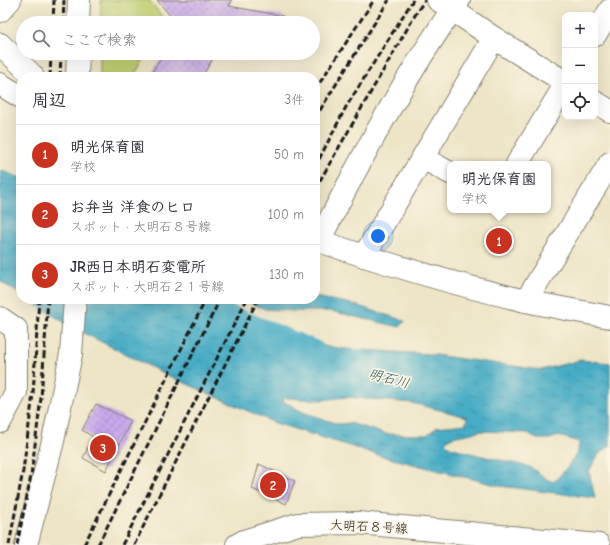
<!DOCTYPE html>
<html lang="ja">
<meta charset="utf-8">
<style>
:root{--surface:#fff;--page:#f2f2f3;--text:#2b2b33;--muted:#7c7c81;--line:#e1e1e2;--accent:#c8321e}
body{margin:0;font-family:"Comic Neue","Klee One",sans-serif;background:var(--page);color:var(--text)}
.controls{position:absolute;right:12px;top:12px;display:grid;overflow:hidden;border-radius:8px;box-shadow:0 4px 16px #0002}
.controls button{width:36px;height:36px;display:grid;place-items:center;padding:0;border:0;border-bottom:1px solid var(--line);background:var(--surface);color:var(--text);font:20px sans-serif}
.you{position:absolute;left:378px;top:236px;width:14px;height:14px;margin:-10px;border:3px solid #fff;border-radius:50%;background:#1a73e8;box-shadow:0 0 0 6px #1a73e833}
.badge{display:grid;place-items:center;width:26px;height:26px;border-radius:50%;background:var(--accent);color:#fff;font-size:13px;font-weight:700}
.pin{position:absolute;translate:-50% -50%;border:2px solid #fff;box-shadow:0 1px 4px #0006}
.popup{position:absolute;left:447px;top:161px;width:104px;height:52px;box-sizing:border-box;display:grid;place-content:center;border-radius:8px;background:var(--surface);filter:drop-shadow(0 1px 3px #0005);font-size:13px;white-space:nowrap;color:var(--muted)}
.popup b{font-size:15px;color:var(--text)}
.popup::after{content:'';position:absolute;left:50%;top:100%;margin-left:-8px;border:8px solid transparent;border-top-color:var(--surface)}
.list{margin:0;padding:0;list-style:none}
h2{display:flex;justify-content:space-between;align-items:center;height:52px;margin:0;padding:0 16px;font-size:17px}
h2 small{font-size:13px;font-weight:400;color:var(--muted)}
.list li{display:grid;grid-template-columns:26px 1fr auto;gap:12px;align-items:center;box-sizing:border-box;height:60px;padding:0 16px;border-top:1px solid var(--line)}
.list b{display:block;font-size:15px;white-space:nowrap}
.list p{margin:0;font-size:13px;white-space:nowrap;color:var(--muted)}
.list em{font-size:13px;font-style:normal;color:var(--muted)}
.icon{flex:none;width:22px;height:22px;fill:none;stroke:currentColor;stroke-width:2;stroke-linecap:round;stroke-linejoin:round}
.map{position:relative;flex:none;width:610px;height:545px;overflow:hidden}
.search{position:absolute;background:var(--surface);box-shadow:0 4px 16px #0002;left:16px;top:16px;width:304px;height:44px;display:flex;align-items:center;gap:10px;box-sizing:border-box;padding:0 14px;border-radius:22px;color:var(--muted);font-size:15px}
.panel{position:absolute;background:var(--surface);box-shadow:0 4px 16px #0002;left:16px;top:72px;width:304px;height:232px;border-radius:16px}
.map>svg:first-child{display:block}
.park{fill:#bfcf71;stroke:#6e7646}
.water{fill:url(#water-ripples);stroke:#316470;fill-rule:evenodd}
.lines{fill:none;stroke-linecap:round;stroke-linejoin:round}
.river{stroke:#46acc5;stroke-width:31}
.building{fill:url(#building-cross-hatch)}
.minor-casing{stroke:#848071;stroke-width:24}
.minor{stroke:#fff;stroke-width:22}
.rail{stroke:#1c1c1c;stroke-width:3;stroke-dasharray:6 3;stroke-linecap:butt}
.labels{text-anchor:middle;stroke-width:3.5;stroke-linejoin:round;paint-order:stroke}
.street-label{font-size:13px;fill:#1c1c1c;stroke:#fcf5e5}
.water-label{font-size:14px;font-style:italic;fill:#2f5d68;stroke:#fcf5e5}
</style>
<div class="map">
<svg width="610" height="545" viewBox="0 0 610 545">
<defs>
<pattern id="water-ripples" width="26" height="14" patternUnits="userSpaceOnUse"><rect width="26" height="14" fill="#46acc5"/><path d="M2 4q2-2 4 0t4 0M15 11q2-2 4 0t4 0" fill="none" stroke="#3a8b9f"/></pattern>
<pattern id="building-cross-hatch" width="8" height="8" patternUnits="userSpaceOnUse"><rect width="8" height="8" fill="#c9a9ec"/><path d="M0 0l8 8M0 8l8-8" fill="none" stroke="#ac91ca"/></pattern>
</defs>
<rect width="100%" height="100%" fill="#fcf5e5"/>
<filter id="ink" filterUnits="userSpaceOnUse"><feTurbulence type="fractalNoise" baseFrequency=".025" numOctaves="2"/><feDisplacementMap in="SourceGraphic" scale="8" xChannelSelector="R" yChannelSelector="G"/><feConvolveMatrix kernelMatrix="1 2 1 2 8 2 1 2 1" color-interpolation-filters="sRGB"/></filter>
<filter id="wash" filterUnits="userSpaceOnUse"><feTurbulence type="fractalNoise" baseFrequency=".012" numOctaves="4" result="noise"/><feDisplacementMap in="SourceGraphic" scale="16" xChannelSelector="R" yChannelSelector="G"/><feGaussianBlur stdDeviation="0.9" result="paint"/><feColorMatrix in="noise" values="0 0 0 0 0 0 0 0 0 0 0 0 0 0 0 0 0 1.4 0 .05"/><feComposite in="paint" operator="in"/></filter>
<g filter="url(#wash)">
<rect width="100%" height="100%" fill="#ede5c6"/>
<!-- park -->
<g class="park">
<path d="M101,0h48l18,22v1h-66z"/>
<path d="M100,53h48l-15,24h-33z"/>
</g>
<!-- water -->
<g class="water">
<path d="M0,170l21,8v117l-21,-14z"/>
<path d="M315,297l37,7 53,17 -5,6 -70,-16h-36l-29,-2 -24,-10h74z"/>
<path d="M28,299h160l3,4 74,35 81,11 82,5 113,16 40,-10 29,3v83l-11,8 -10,17 6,27 -95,-12 -115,-29 -110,-34 -106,-47 -99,-50zM346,397l66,6 55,14 -1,7 -29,3 -10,8 -41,-1 -37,-11 -11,1 -35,-12 -22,-12 4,-2 35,2zM482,431l46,2 9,6h12l10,-3 20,6c1,13 -17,31 -25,40l-6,-2 -18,-13 -56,-13 -24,-7 -5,-5 7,-5z"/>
</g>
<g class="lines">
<!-- river -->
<path class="river" d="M177,299l135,56"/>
</g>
<g id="blocks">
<!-- building -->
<g class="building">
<path d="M157,0h75l-3,6 54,10 -1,7h-106z"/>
<path d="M163,53h53l-14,24h-52z"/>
<path d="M96,404l35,17 -25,50 -23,-13 10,-21 -11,-7z"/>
<path d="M259,464l36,17 -9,23 -34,-15z"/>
</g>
</g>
</g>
<g filter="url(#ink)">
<use href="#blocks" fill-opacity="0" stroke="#848071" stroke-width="1"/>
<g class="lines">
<!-- minor casing -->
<g class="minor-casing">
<g id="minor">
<path d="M438,0l56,38 71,44"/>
<path d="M459,0c-54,76 -98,158 -140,241 68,23 137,44 207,60 28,6 56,11 84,16"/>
<path d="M0,11l10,-11"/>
<path d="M78,23l1,-23"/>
<path d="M595,35l15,-25"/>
<path d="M0,44l32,31v2"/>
<path d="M77,77l1,-24"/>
<path d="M0,84l21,13"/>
<path d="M595,102l15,9"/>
<path d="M423,158l27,15"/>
<path d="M517,164l48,-79"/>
<path d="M364,256l130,-218"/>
<path d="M526,301l84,-138"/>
<path d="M0,318l16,11v63l-16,30"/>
<path d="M26,545l27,-104 18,-87 4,-55"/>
<path d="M237,545l7,-4 54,-17 60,-1 241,22"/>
</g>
</g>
<!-- minor -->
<use href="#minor" class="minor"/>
<!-- rail -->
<g class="rail">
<path d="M53,23l1,-23"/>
<path d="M63,23l1,-23"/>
<path d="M50,77l1,-24"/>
<path d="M60,77l1,-24"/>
<path d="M315,90l59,-90"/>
<path d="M315,118l74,-118"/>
<path d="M315,167l31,-60 67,-107"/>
<path d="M315,189l103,-179 7,-10"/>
<path d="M9,545l14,-74 10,-77 6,-95"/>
<path d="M17,545l14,-69 10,-78 7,-99"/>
<path d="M84,545l122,-246"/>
<path d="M98,545l122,-246"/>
<path d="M122,545l125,-246"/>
<path d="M134,545l124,-246"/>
</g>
</g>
</g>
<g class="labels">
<!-- street labels -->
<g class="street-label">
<text transform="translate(369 526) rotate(3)" y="5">大明石８号線</text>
</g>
<!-- water labels -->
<g class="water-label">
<text transform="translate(389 378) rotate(15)" y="5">明石川</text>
</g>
</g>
</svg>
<div class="controls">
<button>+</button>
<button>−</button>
<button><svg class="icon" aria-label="locate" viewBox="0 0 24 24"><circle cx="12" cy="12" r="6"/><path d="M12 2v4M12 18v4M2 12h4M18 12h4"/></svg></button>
</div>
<div class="you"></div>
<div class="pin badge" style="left:499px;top:241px">1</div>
<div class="popup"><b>明光保育園</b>学校</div>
<div class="pin badge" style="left:273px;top:485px">2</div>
<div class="pin badge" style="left:103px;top:448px">3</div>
<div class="search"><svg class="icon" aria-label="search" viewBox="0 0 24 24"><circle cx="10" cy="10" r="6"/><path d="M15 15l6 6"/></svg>ここで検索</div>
<section class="panel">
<h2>周辺<small>3件</small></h2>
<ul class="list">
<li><span class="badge">1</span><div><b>明光保育園</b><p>学校</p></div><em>50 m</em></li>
<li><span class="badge">2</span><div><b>お弁当 洋食のヒロ</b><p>スポット · 大明石８号線</p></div><em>100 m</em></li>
<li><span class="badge">3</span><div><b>JR西日本明石変電所</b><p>スポット · 大明石２１号線</p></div><em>130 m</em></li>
</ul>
</section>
</div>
